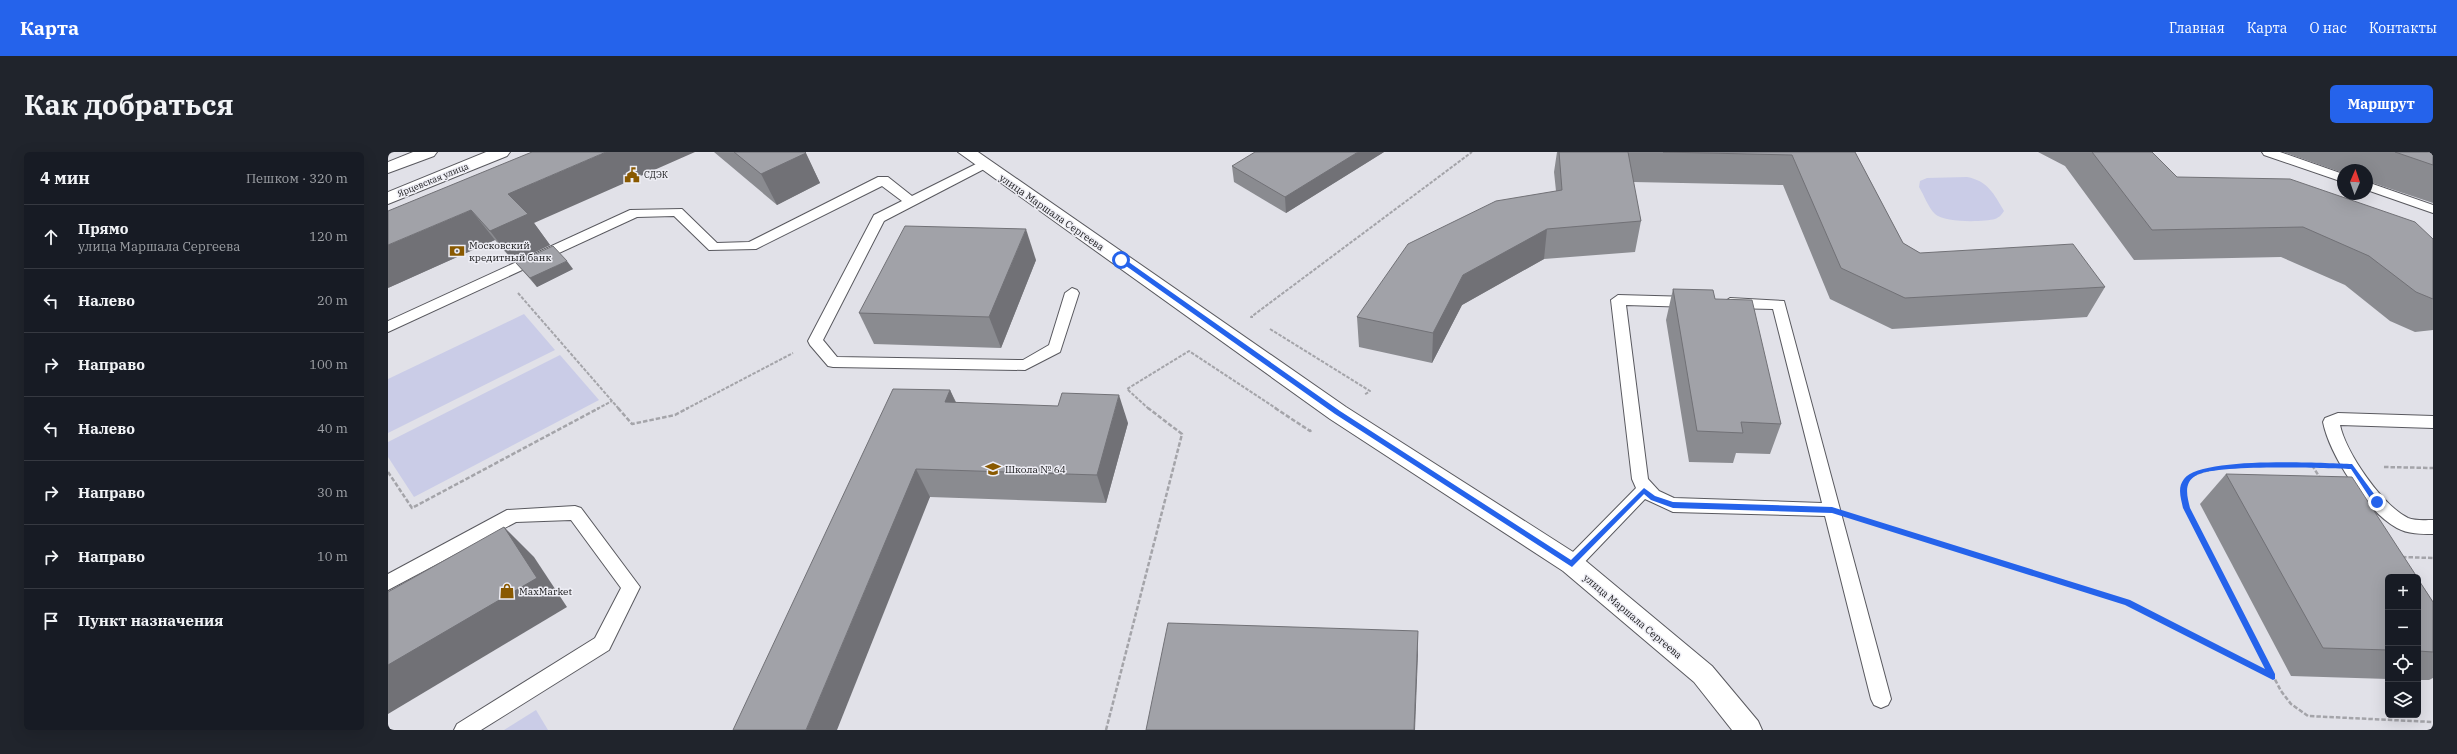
<!DOCTYPE html>
<html lang="ru">
<meta charset="utf-8">
<style>
:root{--surface:#171b24;--page:#20242c;--text:#f1f3f6;--muted:#9ea1a6;--line:#363941;--accent:#2563eb}
body{margin:0;font-family:"IBM Plex Serif",serif;background:var(--page);color:var(--text)}
.controls{position:absolute;right:12px;bottom:12px;display:grid;overflow:hidden;border-radius:6px;box-shadow:0 4px 16px #0002}
.controls button{width:36px;height:36px;display:grid;place-items:center;padding:0;border:0;border-bottom:1px solid var(--line);background:var(--surface);color:var(--text);font:20px sans-serif}
.compass{position:absolute;left:1949px;top:12px;width:36px;height:36px;border-radius:50%;background:var(--surface);box-shadow:0 4px 16px #0002;rotate:2deg}
.stop{position:absolute;width:12px;height:12px;margin:-9px;border:3px solid #2563eb;border-radius:50%;background:#fff}
.stop.end{background:#2563eb;border-color:#fff;box-shadow:0 1px 4px #0008}
.list{margin:0;padding:0;list-style:none}
h2{display:flex;justify-content:space-between;align-items:center;height:52px;margin:0;padding:0 16px;font-size:17px}
h2 small{font-size:13px;font-weight:400;color:var(--muted)}
.list li{display:grid;grid-template-columns:26px 1fr auto;gap:12px;align-items:center;box-sizing:border-box;height:64px;padding:0 16px;border-top:1px solid var(--line)}
.list b{display:block;font-size:15px;white-space:nowrap}
.list p{margin:0;font-size:13px;white-space:nowrap;color:var(--muted)}
.list em{font-size:13px;font-style:normal;color:var(--muted)}
.icon{flex:none;width:22px;height:22px;fill:none;stroke:currentColor;stroke-width:2;stroke-linecap:round;stroke-linejoin:round}
.map{position:relative;flex:none;width:2045px;height:578px;overflow:hidden;border-radius:6px}
header{display:flex;align-items:center;gap:24px;box-sizing:border-box;height:56px;padding:0 20px;background:var(--accent);color:#fff}
header strong{font-size:19px}
nav{display:flex;gap:22px;margin-inline-start:auto;font-size:14px}
.intro{display:flex;align-items:center;justify-content:space-between;box-sizing:border-box;height:96px;padding:0 24px}
h1{margin:0;font-size:28px}
.button{padding:10px 18px;border-radius:6px;background:var(--accent);color:#fff;font-size:14px;font-weight:700}
main{display:flex;gap:24px;padding:0 24px}
aside{flex:1;background:var(--surface);border-radius:6px;box-shadow:0 4px 16px #0002}
.map>svg:first-child{display:block}
.green{fill:#cacce7}
.lines{fill:none;stroke-linecap:round;stroke-linejoin:round}
.lane-casing{stroke:#59595f;stroke-width:2}
.street-casing{stroke:#59595f;stroke-width:2}
.secondary-casing{stroke:#59595f;stroke-width:2}
.path-far1{stroke:#a4a4a9;stroke-width:2;stroke-dasharray:3.5 1.5;stroke-linecap:butt}
.path{stroke:#a4a4a9;stroke-width:2.5;stroke-dasharray:4.5 2;stroke-linecap:butt}
.lane{fill:#fff;fill-rule:evenodd}
.street{fill:#fff;fill-rule:evenodd}
.secondary{fill:#fff;fill-rule:evenodd}
.wall{fill:#8a8b90}
.shaded-wall{fill:#717176}
.building{fill:#a1a2a8;stroke:#717176}
.route{fill:#2563eb}
.labels{text-anchor:middle;stroke-width:3;stroke-linejoin:round;paint-order:stroke}
.far-poi-label{font-size:9px;fill:#171719;stroke:#eeeef5;text-anchor:start}
.far-street-label{font-size:9px;fill:#171719;stroke:#eeeef5}
.street-label{font-size:10px;fill:#171719;stroke:#eeeef5}
.poi-label{font-size:10px;fill:#171719;stroke:#eeeef5;text-anchor:start}
</style>
<header>
<strong>Карта</strong>
<nav><a>Главная</a><a>Карта</a><a>О нас</a><a>Контакты</a></nav>
</header>
<div class="intro"><h1>Как добраться</h1><a class="button">Маршрут</a></div>
<main>
<aside>
<h2>4 мин<small>Пешком · 320 m</small></h2>
<ul class="list">
<li><svg class="icon" aria-label="ahead" viewBox="0 0 24 24"><path d="M12 20V5M6 11l6-6 6 6"/></svg><div><b>Прямо</b><p>улица Маршала Сергеева</p></div><em>120 m</em></li>
<li><svg class="icon" aria-label="left" viewBox="0 0 24 24"><path d="M17 20v-9H6M10 6l-5 5 5 5"/></svg><div><b>Налево</b></div><em>20 m</em></li>
<li><svg class="icon" aria-label="right" viewBox="0 0 24 24"><path d="M7 20v-9h11M14 6l5 5-5 5"/></svg><div><b>Направо</b></div><em>100 m</em></li>
<li><svg class="icon" aria-label="left" viewBox="0 0 24 24"><path d="M17 20v-9H6M10 6l-5 5 5 5"/></svg><div><b>Налево</b></div><em>40 m</em></li>
<li><svg class="icon" aria-label="right" viewBox="0 0 24 24"><path d="M7 20v-9h11M14 6l5 5-5 5"/></svg><div><b>Направо</b></div><em>30 m</em></li>
<li><svg class="icon" aria-label="right" viewBox="0 0 24 24"><path d="M7 20v-9h11M14 6l5 5-5 5"/></svg><div><b>Направо</b></div><em>10 m</em></li>
<li><svg class="icon" aria-label="arrive" viewBox="0 0 24 24"><path d="M6 21V4h12l-3 4 3 4H6"/></svg><div><b>Пункт назначения</b></div></li>
</ul>
</aside>
<div class="map">
<svg width="2045" height="578" viewBox="0 0 2045 578">
<rect width="100%" height="100%" fill="#e1e1e8"/>
<!-- green -->
<g class="green">
<path d="M1579,25c21,4 27,17 37,34 -2,3 -4,6 -9,8 -11,3 -51,4 -60,-5 -7,-7 -11,-19 -16,-27l1,-6 7,-3z"/>
<path d="M136,162l31,36 -167,83v-54z"/>
<path d="M172,203l39,45 -185,97 -26,-40v-15z"/>
<path d="M148,558l12,20h-44z"/>
</g>
<g class="lines">
<!-- lane casing -->
<g class="lane-casing">
<g id="lane">
<path d="M1874,0h18l63,22v8l-79,-27z"/>
<path d="M596,8l6,4 -2,3 -104,54 -61,119 14,17 186,3 26,-15 16,-52 7,-5 5,2 2,3 -19,59 -35,18 -192,-3 -5,-1 -18,-21 -2,-4 66,-126 28,-14 -20,-15 -126,63 -47,1 -35,-34 -37,1 -249,115v-11l242,-111 52,-1 35,34 32,-1 129,-65h10l24,19z"/>
<path d="M1979,30l66,23v8l-66,-23z"/>
<path d="M1230,143l73,2 7,5 -7,5 -65,-2 22,174 11,12 15,7 148,5 -49,-194 -43,-1 -7,-5 7,-5 54,3 107,398 -3,6 -7,3 -7,-3 -3,-6 -46,-183 -152,-4 -28,-13 -67,70 -6,2 -6,-2 -3,-5 3,-5 70,-71 -4,-9 -21,-179z"/>
<path d="M1950,261l95,3v12l-93,-3c6,28 42,80 68,93 7,3 18,2 25,2v14c-12,0 -25,0 -36,-6 -31,-17 -67,-72 -74,-106l2,-4z"/>
<path d="M187,354l6,2 59,79 -31,63 -128,80h-27l3,-6 138,-86 26,-50 -50,-68 -55,2 -128,68v-16l119,-64z"/>
</g>
</g>
<!-- street casing -->
<g class="street-casing">
<path id="street" d="M570,0h20l368,255 235,150 131,109 46,55 4,9h-30l-38,-48 -131,-111 -233,-152z"/>
</g>
<!-- secondary casing -->
<g class="secondary-casing">
<g id="secondary">
<path d="M25,0h24l-3,4 -46,17v-11z"/>
<path d="M98,0h24l-3,4 -119,48v-12z"/>
</g>
</g>
<!-- path-far1 -->
<g class="path-far1">
<path d="M130,141l101,116"/>
<path d="M865,165h-2l221,-165"/>
<path d="M882,177l100,62 -6,4"/>
<path d="M209,257l15,-8"/>
<path d="M298,257l107,-56"/>
<path d="M761,257l-22,-20 62,-38 88,58"/>
</g>
<!-- path -->
<g class="path">
<path d="M230,256l14,16 43,-9 13,-7"/>
<path d="M887,256l35,23 3,-2"/>
<path d="M1924,313l8,13"/>
<path d="M1931,313c-26,-1 -117,-4 -133,16 -6,7 -2,19 0,27l95,183 10,13 17,12 125,6"/>
<path d="M1996,315l49,1"/>
<path d="M0,320l24,36 187,-100"/>
<path d="M1475,368l264,83 145,73"/>
<path d="M2014,405l31,1"/>
<path d="M718,578l76,-296 -34,-26"/>
</g>
<!-- lane -->
<use href="#lane" class="lane"/>
<!-- street -->
<use href="#street" class="street"/>
<!-- secondary -->
<use href="#secondary" class="secondary"/>
</g>
<!-- wall -->
<g class="wall">
<path d="M144,0l2,71 16,22 -36,17 -19,-22 -107,48z"/>
<path d="M326,0h91l15,31 -43,22z"/>
<path d="M996,0l-98,61 -52,-31 -2,-16z"/>
<path d="M1169,0h298l48,91 17,10 185,34 -18,30 -195,12 -62,-30 -47,-114 -150,-3 8,39 -6,31 -91,7 -82,46 -30,58 -73,-16 -2,-30 199,-126 -2,-19z"/>
<path d="M1650,0h114l25,25 256,62v91l-18,2 -25,-11 -45,-36 -64,-28 -147,3 -69,-94z"/>
<path d="M1895,0h150v51l-66,-22v-11h-24v3z"/>
<path d="M648,108l-35,88 -127,-4 -15,-31z"/>
<path d="M128,111l57,6 -36,18z"/>
<path d="M1285,137l42,10 66,125 -11,30 -34,-1 -3,10 -44,-1 -23,-142z"/>
<path d="M562,238l6,12 172,21 -22,80 -176,-6 -197,233z"/>
<path d="M1838,322l162,103v102l-97,-3 -91,-172z"/>
<path d="M2030,427l15,23v76l-4,2h-11z"/>
</g>
<!-- shaded-wall -->
<g class="shaded-wall">
<path d="M218,0h89l-161,71 16,22 -36,17 -24,-31 18,-37z"/>
<path d="M970,0h26l-98,61 -1,-16z"/>
<path d="M418,1l14,30 -43,22 -16,-31z"/>
<path d="M83,58l24,30 -107,48v-43z"/>
<path d="M638,77l10,31 -35,88 -12,-31z"/>
<path d="M1159,77l-3,30 -82,46 -30,58 1,-30 30,-58z"/>
<path d="M179,109l6,8 -36,18 -7,-9z"/>
<path d="M562,238l13,29 -18,-17z"/>
<path d="M731,243l9,28 -22,80 -9,-28z"/>
<path d="M528,317l14,28 -93,233h-31z"/>
<path d="M116,375l30,30 33,50 -179,107v-49z"/>
<path d="M1030,479v23l-3,76h-1z"/>
</g>
<!-- building -->
<g class="building">
<path d="M144,0h74l-98,42 20,20 -38,17 -19,-21 -83,35v-34z"/>
<path d="M346,0h71l1,1 -45,21z"/>
<path d="M867,0h103l-73,45 -53,-31z"/>
<path d="M1171,0h69l13,69 -94,8 -84,46 -30,58 -76,-16 51,-73 88,-43 66,-11z"/>
<path d="M1275,0h192l48,91 17,10 153,-9 32,43 -200,11 -64,-30 -49,-113z"/>
<path d="M1704,0h60l25,25 113,2 125,43 18,17v60l-17,-7 -47,-36 -66,-29 -151,3z"/>
<path d="M2007,0h38v13z"/>
<path d="M517,74l121,3 -37,88 -130,-4z"/>
<path d="M165,94l14,15 -37,17 -14,-15z"/>
<path d="M1285,137l40,1 2,9 37,1 29,124 -40,-2 2,11 -46,-2z"/>
<path d="M505,237l57,1 -5,12 113,4 4,-13 57,2 -22,80 -181,-6 -110,261h-73z"/>
<path d="M1838,322l126,3 65,100h-29v73l-65,-2z"/>
<path d="M116,375l33,51 -149,87v-73z"/>
<path d="M2030,427l15,23v50l-15,-1z"/>
<path d="M780,471l250,8 -4,99h-268z"/>
</g>
<!-- route -->
<path class="route" d="M731,106h4l217,153 231,149 73,-72 11,8 18,6 159,5 298,93 135,69 -82,-161c-2,-10 -6,-20 1,-29 17,-23 138,-16 168,-15l28,38 -6,2 -23,-35c-29,-1 -133,-5 -154,6 -14,7 -10,21 -7,33l85,166v5l-2,1 -148,-75 -293,-92 -159,-5 -22,-8 -7,-6 -72,73 -237,-153 -216,-153z"/>
<!-- icons -->
<defs>
<g id="civic-bare" transform="scale(1.2)"><path d="M-.6-6.5H3V-4.5H.6V-3L4-1V1h2V6H-6V1h2V-1L-.6-3ZM-1.2 2.5V6h2.4V2.5Z" fill="#895900" stroke="#eeeef5" stroke-width="2.5" paint-order="stroke"/></g>
<g id="bank-bare" transform="scale(1.2)"><path d="M-6-4H6V4H-6ZM0-2.3a2.3 2.3 0 1 0 0 4.6a2.3 2.3 0 1 0 0-4.6Z" fill="#895900" stroke="#eeeef5" stroke-width="2.5" paint-order="stroke"/></g>
<g id="school-bare" transform="scale(1.2)"><path d="M0-5L7-2L0 1L-7-2ZM-4 1L0 2.5L4 1V4Q0 6-4 4Z" fill="#895900" stroke="#eeeef5" stroke-width="2.5" paint-order="stroke"/></g>
<g id="shop-bare" transform="scale(1.2)"><path d="M-5-2.5h2.3a2.7 3.5 0 0 1 5.4 0H5L5.5 6h-11ZM-1.5-2.5h3a1.5 2.3 0 0 0-3 0Z" fill="#895900" stroke="#eeeef5" stroke-width="2.5" paint-order="stroke"/></g>
</defs>
<g fill-rule="evenodd">
<use href="#civic-bare" x="244" y="23"/>
<use href="#bank-bare" x="69" y="99"/>
<use href="#school-bare" x="605" y="317"/>
<use href="#shop-bare" x="119" y="439"/>
</g>
<g class="labels">
<!-- far-poi labels -->
<g class="far-poi-label">
<text x="256" y="26">СДЭК</text>
</g>
<!-- far-street labels -->
<g class="far-street-label">
<text transform="translate(45 28) rotate(-22)" y="3">Ярцевская улица</text>
</g>
<!-- street labels -->
<g class="street-label">
<text transform="translate(664 60) rotate(35)" y="4">улица Маршала Сергеева</text>
<text transform="translate(1245 464) rotate(40)" y="4">улица Маршала Сергеева</text>
</g>
<!-- poi labels -->
<g class="poi-label">
<text x="81" y="97">Московский<tspan x="81" dy="12">кредитный банк</tspan></text>
<text x="617" y="321">Школа № 64</text>
<text x="131" y="443">MaxMarket</text>
</g>
</g>
</svg>
<div class="controls">
<button>+</button>
<button>−</button>
<button><svg class="icon" aria-label="locate" viewBox="0 0 24 24"><circle cx="12" cy="12" r="6"/><path d="M12 2v4M12 18v4M2 12h4M18 12h4"/></svg></button>
<button><svg class="icon" aria-label="layers" viewBox="0 0 24 24"><path d="M12 4l9 5-9 5-9-5zM3 14l9 5 9-5"/></svg></button>
</div>
<svg class="compass" viewBox="-18 -18 36 36"><path d="M0-13l5 13h-10z" fill="#e53935"/><path d="M0 13l5-13h-10z" fill="#9ea1a6"/></svg>
<div class="stop" style="left:733px;top:108px"></div>
<div class="stop end" style="left:1989px;top:350px"></div>
</div>
</main>
